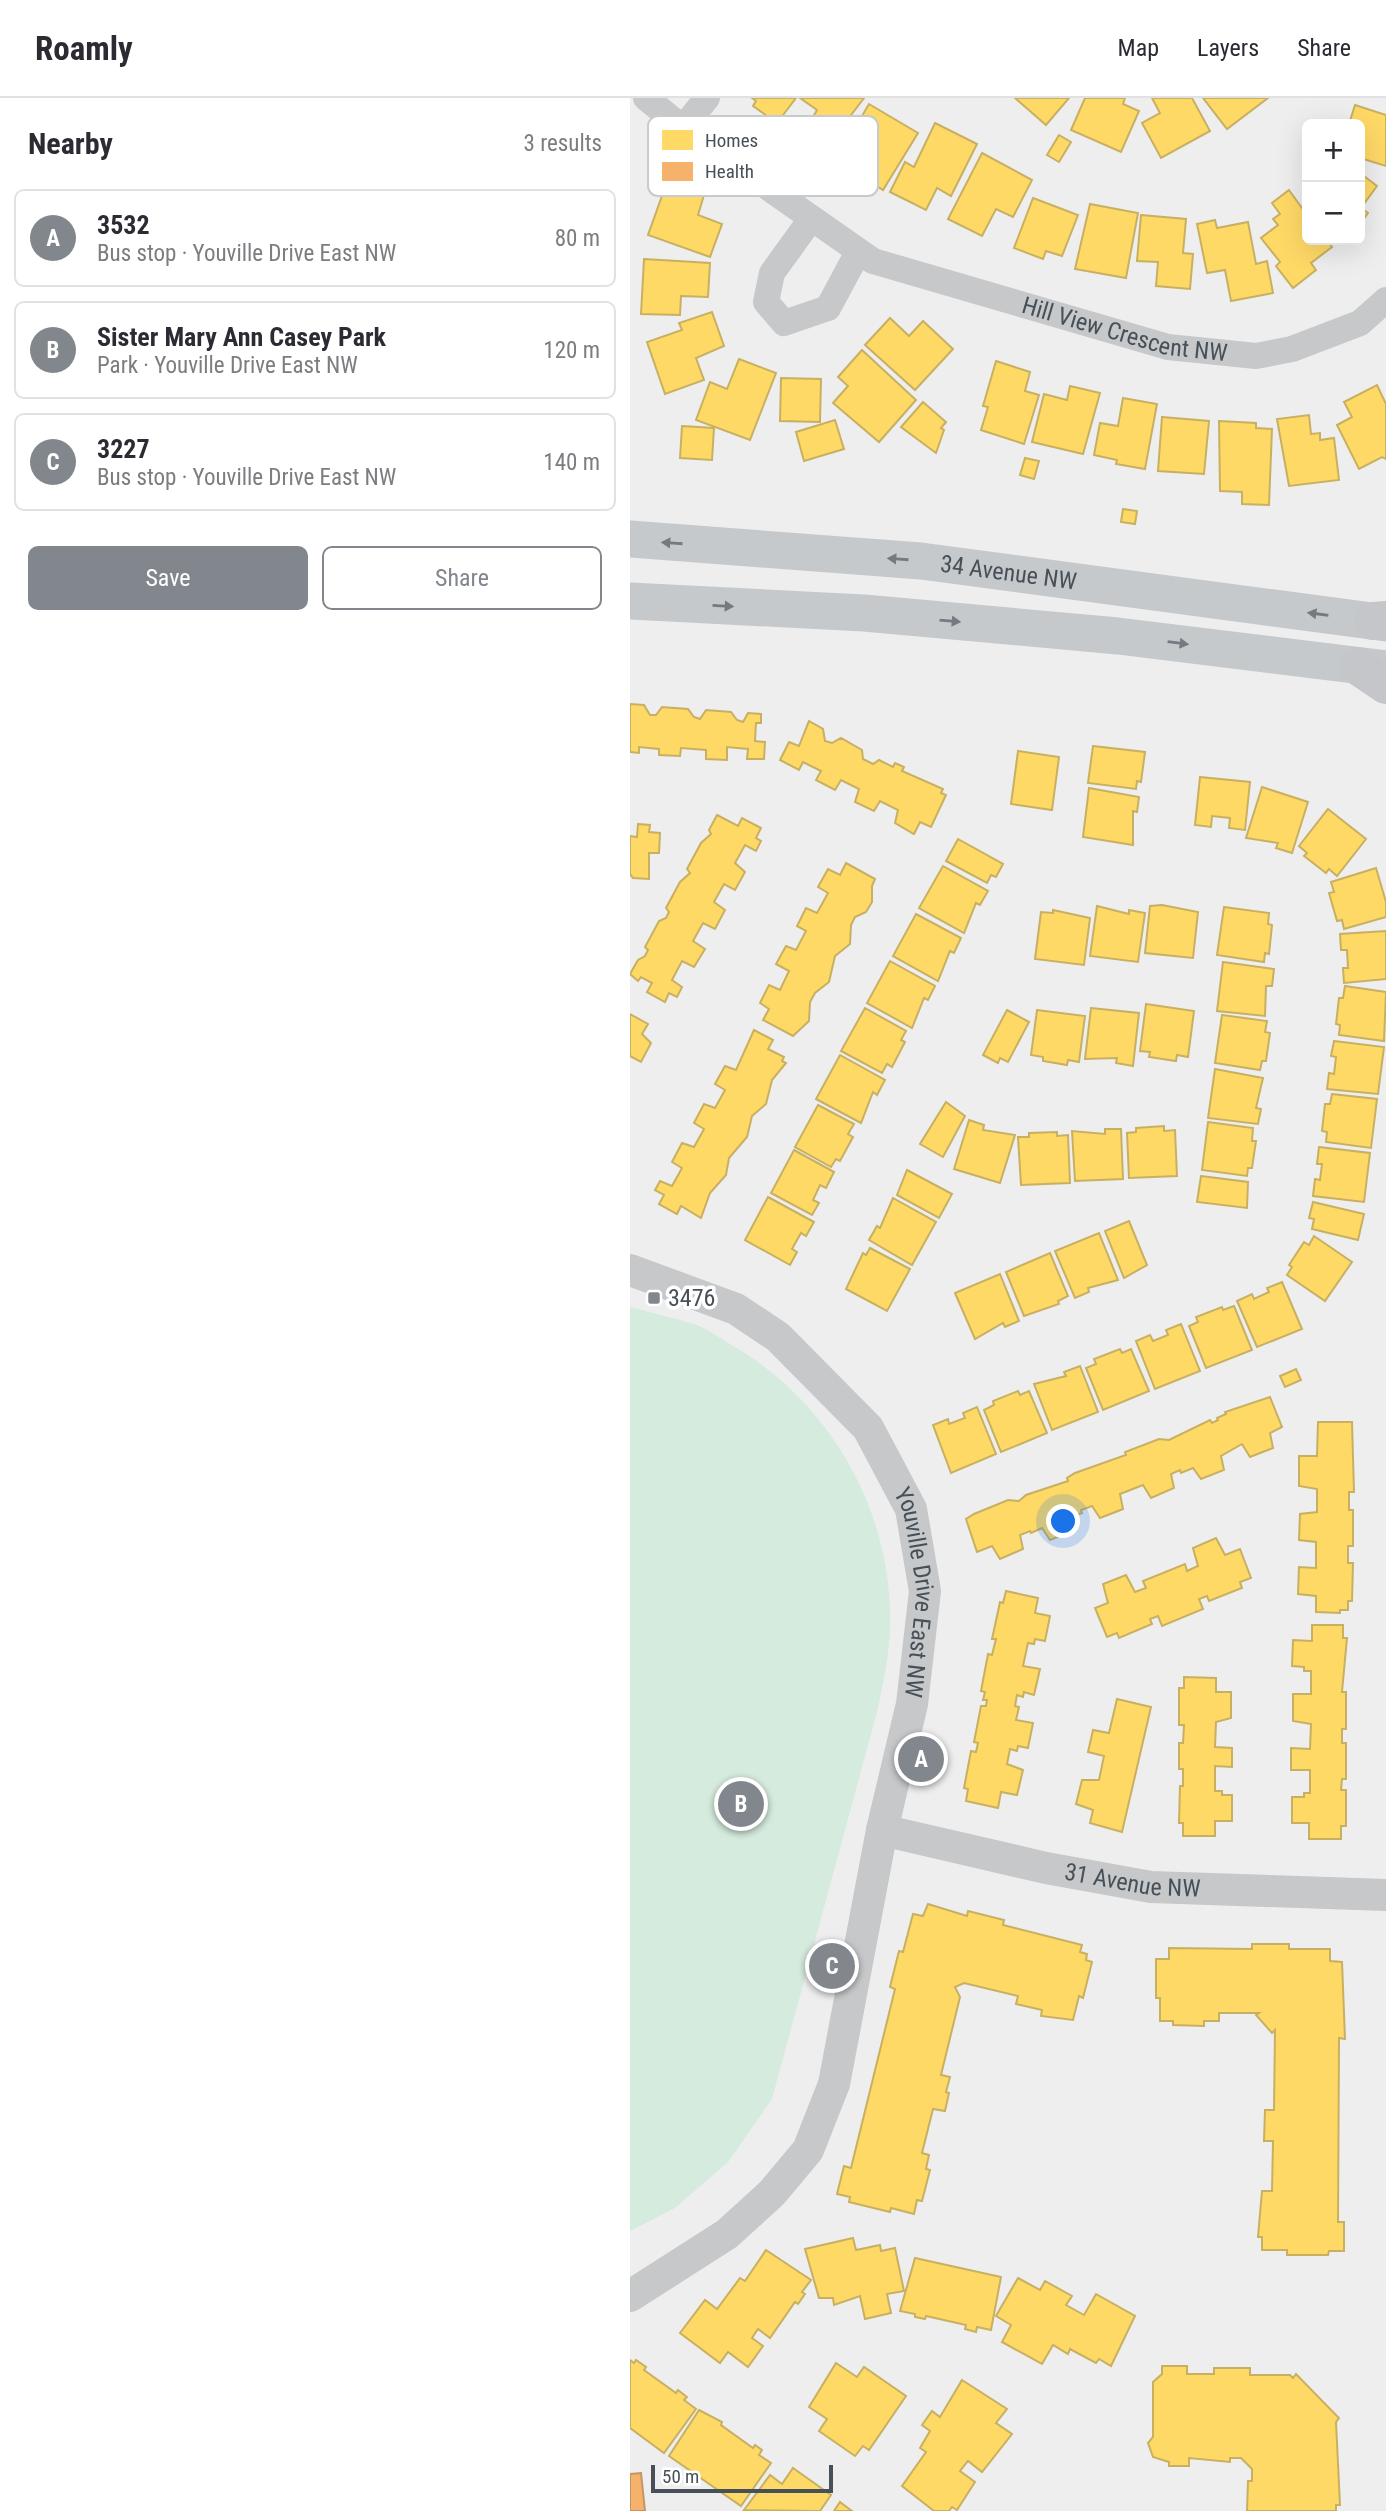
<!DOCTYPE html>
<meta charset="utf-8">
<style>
:root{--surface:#fff;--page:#f7f7f7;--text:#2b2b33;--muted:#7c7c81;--line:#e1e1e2;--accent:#81878c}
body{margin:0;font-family:"Roboto Condensed",sans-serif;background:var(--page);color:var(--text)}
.controls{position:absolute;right:21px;top:21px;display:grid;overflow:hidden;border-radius:10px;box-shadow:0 7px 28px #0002}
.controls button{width:63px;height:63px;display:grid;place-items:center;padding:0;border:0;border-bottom:2px solid var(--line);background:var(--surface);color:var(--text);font:35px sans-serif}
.scale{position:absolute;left:21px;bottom:18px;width:182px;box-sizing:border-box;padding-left:7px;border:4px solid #475058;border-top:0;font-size:19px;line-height:24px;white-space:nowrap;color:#475058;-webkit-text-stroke:5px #fff;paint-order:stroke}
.you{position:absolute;left:434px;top:1424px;width:24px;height:24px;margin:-18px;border:5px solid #fff;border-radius:50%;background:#1a73e8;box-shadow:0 0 0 10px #1a73e833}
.badge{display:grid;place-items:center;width:46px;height:46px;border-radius:50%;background:var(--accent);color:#fff;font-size:23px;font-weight:700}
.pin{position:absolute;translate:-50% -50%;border:4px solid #fff;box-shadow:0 2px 7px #0006}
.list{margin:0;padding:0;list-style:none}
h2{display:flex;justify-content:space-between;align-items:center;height:91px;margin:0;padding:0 28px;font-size:30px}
h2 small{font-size:23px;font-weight:400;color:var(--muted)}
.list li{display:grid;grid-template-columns:46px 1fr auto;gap:21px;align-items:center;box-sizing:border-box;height:98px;margin:0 14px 14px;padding:0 14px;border:2px solid var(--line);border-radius:10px}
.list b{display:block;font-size:26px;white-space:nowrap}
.list p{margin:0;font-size:23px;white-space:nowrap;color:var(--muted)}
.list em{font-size:23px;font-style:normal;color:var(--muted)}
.actions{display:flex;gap:14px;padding:21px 28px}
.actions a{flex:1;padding:16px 0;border:2px solid var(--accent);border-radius:10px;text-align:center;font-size:24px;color:var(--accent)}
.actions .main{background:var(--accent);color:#fff}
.map{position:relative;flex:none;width:756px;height:2413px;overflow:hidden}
header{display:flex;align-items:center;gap:42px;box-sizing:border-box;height:98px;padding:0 35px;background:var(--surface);border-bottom:2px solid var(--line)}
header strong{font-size:33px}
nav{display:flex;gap:38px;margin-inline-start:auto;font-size:24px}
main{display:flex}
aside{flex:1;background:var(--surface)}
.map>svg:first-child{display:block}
.green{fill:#d5ebdd}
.homes{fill:#ffd966;stroke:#c8b062;stroke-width:2}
.health{fill:#f6b26b;stroke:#c29565;stroke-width:2}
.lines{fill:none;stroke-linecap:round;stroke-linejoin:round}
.minor{stroke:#c6c8c9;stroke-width:26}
.tertiary{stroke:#c6c8c9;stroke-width:32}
.secondary{stroke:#c6c9cb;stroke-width:37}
.primary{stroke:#c4c6c9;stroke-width:38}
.oneway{fill:#737a80}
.poi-dot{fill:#81878c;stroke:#fff;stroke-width:2.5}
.labels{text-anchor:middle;stroke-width:7;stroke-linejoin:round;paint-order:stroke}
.street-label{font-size:24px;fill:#475058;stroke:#fff}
.poi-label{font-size:24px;fill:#475058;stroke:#fff;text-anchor:start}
.key{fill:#fff;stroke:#c8cacd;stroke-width:2}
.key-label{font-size:19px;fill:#475058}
</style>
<header>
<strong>Roamly</strong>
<nav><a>Map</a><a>Layers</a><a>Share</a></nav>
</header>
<main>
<aside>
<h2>Nearby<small>3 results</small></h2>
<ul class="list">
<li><span class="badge">A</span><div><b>3532</b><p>Bus stop · Youville Drive East NW</p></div><em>80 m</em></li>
<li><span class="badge">B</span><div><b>Sister Mary Ann Casey Park</b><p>Park · Youville Drive East NW</p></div><em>120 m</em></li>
<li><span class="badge">C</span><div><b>3227</b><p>Bus stop · Youville Drive East NW</p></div><em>140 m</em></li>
</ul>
<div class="actions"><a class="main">Save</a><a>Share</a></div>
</aside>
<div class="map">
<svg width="756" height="2413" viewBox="0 0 756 2413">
<rect width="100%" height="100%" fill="#eee"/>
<!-- green -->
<path class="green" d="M0,1209c22,6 45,11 67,18 12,5 25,14 36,21 97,56 159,165 157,277 0,31 -7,60 -13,89l-105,387 -44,63 -53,46 -45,23z"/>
<!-- homes -->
<g class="homes">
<path d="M122,0h44l-19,25 -24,-17 3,-5z"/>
<path d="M170,0h64l-22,29 5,4 -20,28 -25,-23 15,-26z"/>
<path d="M385,0h54l-23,27z"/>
<path d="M455,0h40l-2,6 16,7 -18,41 -50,-22z"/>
<path d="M522,0h40l18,33 -49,27 -19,-35 18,-10z"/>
<path d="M573,0h65l-41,31z"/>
<path d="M239,6l49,29 -35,57 -30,-19 14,-23 -18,-10z"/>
<path d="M725,7l31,10v51l-26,-8v-34h-11z"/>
<path d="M305,25l42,21 -26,52 -14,-8 -11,22 -36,-18 15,-30 9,5z"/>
<path d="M429,37l12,7 -12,20 -12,-7z"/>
<path d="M352,55l50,27 -19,37 -17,-8 -14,27 -34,-17z"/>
<path d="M730,75l17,13 -16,22 7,5 -8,11z"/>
<path d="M37,84l37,13 -6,20 24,9 -12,33 -62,-22z"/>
<path d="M659,92l18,25v25h20l5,7 -21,16 5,7 -23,18 -17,-22 4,-4 -19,-24 17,-13 -5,-6 7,-5 -8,-11z"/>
<path d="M403,100l45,17 -16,41 -16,-5 -3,8 -29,-11z"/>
<path d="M460,106l48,9 -12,65 -51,-9z"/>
<path d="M511,117l45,4 -3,34 10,1 -3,35 -34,-3 2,-24 -21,-1z"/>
<path d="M585,122l2,8 31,-6 8,42 11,-3 6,32 -42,8 -6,-31 -18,3 -10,-49z"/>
<path d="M14,161l66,4 -2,34 -27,-1 -1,19 -39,-1z"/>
<path d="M82,214l12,34 -28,12 8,22 -39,14 -18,-52 35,-12 -3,-7z"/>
<path d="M260,220l19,18 14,-15 30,28 -38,41 -50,-45z"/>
<path d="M232,252l54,50 -37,42 -46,-39 15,-17 -10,-9z"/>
<path d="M109,261l37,14 -26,67 -54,-20 14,-38 17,7z"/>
<path d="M366,263l34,11 -5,19 14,4 -15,49 -43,-14 7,-23 -5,-1z"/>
<path d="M151,280l40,1 -1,43 -40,-1z"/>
<path d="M747,287l9,19v55l-4,-2 -23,12 -22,-44 15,-8 -8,-15z"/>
<path d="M440,288l30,7 -17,61 -51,-12 12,-48 23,6z"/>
<path d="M493,300l34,6 -12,65 -29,-5 1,-4 -23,-5 6,-32 18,3z"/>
<path d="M293,304l23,20 -5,6 3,2 -8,23 -35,-26z"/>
<path d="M679,317l2,19 9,-1v7l14,-2 5,42 -50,6 -12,-67z"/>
<path d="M532,319l47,4 -5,53 -46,-3z"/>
<path d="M205,322l9,29 -40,12 -8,-29z"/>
<path d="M589,323l37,2v5l16,1 -3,76 -27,-1v-12l-22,-1z"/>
<path d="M52,328l32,2 -2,32 -32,-2z"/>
<path d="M395,360l14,3 -5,18 -14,-4z"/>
<path d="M493,411l14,2 -2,13 -14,-2z"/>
<path d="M0,606l14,1 6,10h6l6,-8 26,2 6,8 6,2 6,-9 25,2 6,8 6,2 5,-9 13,1v9h-5l-1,18 10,1 -1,17h-17l1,-10 -21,-2v13l-21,-1v-9l-25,-2 -1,8 -21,-1v-6l-20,-2v6l-9,-1z"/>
<path d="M179,623l14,8 2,12 7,2 9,-5 21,12 1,9 10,5 6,-4 14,7 2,-4 9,4 -2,4 41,18 -2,4 5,2 -15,32 -11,-5 -6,12 -19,-11 3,-13 -18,-9 -6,10 -19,-9 4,-13 -18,-9 -6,10 -19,-10 5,-9 -18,-9 -4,8 -19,-10 9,-18 10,4z"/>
<path d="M463,648l52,6 -4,30 -4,-1 -1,8 -48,-6z"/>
<path d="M388,653l41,6 -7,53 -41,-6z"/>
<path d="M570,679l50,5 -5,48 -16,-2 1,-10 -18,-2 -1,11 -16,-2z"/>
<path d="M632,689l46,15 -16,51 -16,-5 2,-5 -32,-5z"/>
<path d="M459,690l50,9 -2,15 -4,-1v34l-50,-8z"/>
<path d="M698,711l38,30 -29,37 -8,-7 -3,4 -22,-17 3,-3 -8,-7z"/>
<path d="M87,717l21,11 4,-8 19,10 -5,10 5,3 -5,10 -11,-6 -10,18 10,9 -10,18 -11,-6 -10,18 11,8 -10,19 -12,-6 -10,18 12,8 -11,18 -12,-6 -10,19 10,7 -5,10 -8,-4 -4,9 -18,-10 5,-9 -11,-6 -3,4 -8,-7 8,-14 7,-4 3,-6 -3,-3 14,-26 7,-3 3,-6 -3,-4 14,-26 10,-9 -3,-4 14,-26 10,-9 -2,-4z"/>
<path d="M8,726l12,1 -1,7 11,1 -1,20h-10v26l-16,-1 -3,-4v-38l7,1z"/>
<path d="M328,741l45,25 -7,13 -5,-2 -4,8 -41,-22z"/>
<path d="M216,765l29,16 -3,7v16l-6,10 -11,5 -4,8 -1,19 -15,12 -6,26 -14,11 -5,9 -1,19 -16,15 -30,-16 6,-11 -9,-6 9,-18 11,5 9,-19 -13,-7 10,-18 10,4 10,-19 -9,-5 9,-18 11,5 11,-20 -10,-6 10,-18 12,6z"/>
<path d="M313,768l45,25 -8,14 -4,-2 -12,30 -45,-25z"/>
<path d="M746,770l10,34v15l-42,12 -2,-9 -5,1 -8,-28 5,-1 -3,-10z"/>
<path d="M532,807l36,7 -5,46 -48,-5 5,-47z"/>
<path d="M467,808l32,8v-4l16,3 -7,49 -48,-6z"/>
<path d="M594,809l45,6 -1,11 4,1 -3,29 -4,-1 -1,9 -47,-7z"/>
<path d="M423,812l37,8 -6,47 -49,-6 6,-47 12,1z"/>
<path d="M286,816l45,24 -7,15 -4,-2 -12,30 -45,-25z"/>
<path d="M756,833v48l-42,4 -1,-15h5l-1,-18h-6l-1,-16z"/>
<path d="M260,863l45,25 -7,14 -4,-2 -12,30 -45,-25z"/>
<path d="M593,864l51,7 -2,17h-6l-1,30 -48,-5z"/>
<path d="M715,888l41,6 -2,49 -45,-6 1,-10 -4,-1 3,-26h4z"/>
<path d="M516,906l48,7 -6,46 -11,-2 -1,6 -27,-4 1,-5 -10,-1z"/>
<path d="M235,910l41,23 -5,9 4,2 -13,25 -5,-3 -5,9 -41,-22z"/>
<path d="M461,910l48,5 -6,53 -17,-3 1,-5 -32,1z"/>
<path d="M377,912l22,12 -21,40 -8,-4 -2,5 -15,-8z"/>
<path d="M407,912l48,6 -6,46 -11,-2 -1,5 -24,-4v-4l-12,-2z"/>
<path d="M0,916l18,10 -6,10 9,9 -10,19 -11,-6z"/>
<path d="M592,917l45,6 -2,11 5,1 -4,28h-4l-2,9 -45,-7z"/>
<path d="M124,932l19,10 -5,9 16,8 -2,4 4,2 -14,17 -6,24 -14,12 -5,21 -18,21 -3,17 -16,18 -9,25 -20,-12 -4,8 -18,-10 5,-9 -9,-5 5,-9 12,5 10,-18 -10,-6 10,-19 12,4 10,-18 -10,-6 10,-19 11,4 10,-18 -10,-6 10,-18 11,4z"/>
<path d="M704,943l50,6 -6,47 -51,-5 2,-16 5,1 2,-17 -5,-1z"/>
<path d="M210,957l45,25 -8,15 -4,-3 -12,31 -45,-24z"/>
<path d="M585,971l48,9 -7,30 5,1 -3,15 -50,-6z"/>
<path d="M702,996l45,5 -6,49 -45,-6 1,-10 -5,-1 3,-27h5z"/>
<path d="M316,1004l19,14 -22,41 -23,-13z"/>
<path d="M188,1007l36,19 -6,10 5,3 -13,24 -4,-2 -5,8 -36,-20z"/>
<path d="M339,1022l15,5 -1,5 32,5 -15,48 -46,-14z"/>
<path d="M578,1024l45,6 -1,13h4l-4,27h-4l-1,8 -45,-6z"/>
<path d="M534,1028v5l11,-1 2,46 -48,2 -2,-45 9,-1v-4z"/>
<path d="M475,1031h16l2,50 -48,2 -3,-50 33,3z"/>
<path d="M427,1034v4l11,-1 2,48 -49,2 -3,-48h11v-4z"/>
<path d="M689,1049l51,6 -6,49 -51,-6 2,-17 5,1 2,-16h-5z"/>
<path d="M164,1052l40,22 -8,16 -6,-3 -7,15 6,3 -7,12 -41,-22z"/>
<path d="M277,1072l45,24 -13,24 -42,-23z"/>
<path d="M571,1078l47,6 -1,26 -50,-6z"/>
<path d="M138,1099l46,25 -8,14 -5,-3 -9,16 5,3 -7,13 -45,-25z"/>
<path d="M263,1100l43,24 -24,43 -43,-25 8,-14 3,2z"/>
<path d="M683,1104l51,12 -6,26 -46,-11 2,-10 -5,-1z"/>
<path d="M499,1123l18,44 -23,13 -19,-47z"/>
<path d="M469,1135l19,47 -30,8 1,4 -14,6 -20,-47z"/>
<path d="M684,1138l38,26 -27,39 -38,-26 5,-8 -3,-2 15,-23 5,3z"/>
<path d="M240,1150l40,21 -23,42 -41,-22 17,-36 3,2z"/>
<path d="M420,1155l18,43 -10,5 1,3 -35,12 -18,-44z"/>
<path d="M370,1176l19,47 -14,6 -2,-4 -28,16 -20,-46z"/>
<path d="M652,1184l20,47 -45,18 -20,-46 15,-7 2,5 15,-7 -2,-4z"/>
<path d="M604,1208l18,44 -46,18 -17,-42 9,-4 -2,-5 26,-10 1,3z"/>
<path d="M551,1226l19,47 -45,18 -19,-48 14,-6 3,6 15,-6 -2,-5z"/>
<path d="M490,1251l2,4 9,-4 18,42 -46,19 -17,-42 10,-4 -2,-5z"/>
<path d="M450,1268l18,46 -46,18 -18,-46 32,-8 -2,-4z"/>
<path d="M666,1271l5,11 -16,7 -5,-11z"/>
<path d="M388,1293l2,4 9,-4 18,42 -46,19 -17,-42 10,-5 -1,-4z"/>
<path d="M640,1299l12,30 -12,6 3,15 -23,9 -8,-13 -21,12 3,14 -23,9 -8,-11 -12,5 -1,-3 -9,4 3,14 -23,10 -8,-13 -23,9 3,15 -23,9 -8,-12 -11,4 1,3 -12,4 3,14 -23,9 -8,-12 -11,5 -1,-2 -10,4 3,14 -23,10 -8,-13 -15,6 -11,-33 8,-5 34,-14 11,1 7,-6 42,-14 -1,-3 8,-5 51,-18 -1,-3 34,-13 10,1 41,-20 2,3 6,-3 -1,-2 9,-4 -1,-2z"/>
<path d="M347,1309l19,47 -45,19 -18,-48 15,-6 1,5 16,-6 -2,-5z"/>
<path d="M688,1324h34l2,70h-5v18h4v36h-5v17h5l-1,38h-4v9h-8v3l-24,-1v-16l-18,-2 1,-27 17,1v-26l-17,-2 1,-26 17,-2v-23l-18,-3v-30h18z"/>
<path d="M586,1440l9,17 15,-6 11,29 -11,4 2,6 -33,13 -2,-5 -8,3 4,10 -41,17 -4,-10 -8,3 2,5 -33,14 -2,-5 -10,4 -12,-29 13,-5 -5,-19 23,-9 9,17 11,-4 -3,-7 42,-17 2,7 11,-5 -5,-18z"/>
<path d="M376,1493l32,7 -3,15 15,3 -5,25 -10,-2 -1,5 -6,-1 -5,23 17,3 -6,26 -10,-3 -1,5 -6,-2 -2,11 4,1 -3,13 17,3 -5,25 -10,-2 -1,5 -7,-2 -3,15 16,6 -6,25 -16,-3 -3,16 -32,-7 2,-12 -4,-1 7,-37 5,1 2,-9 -4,-1 7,-36h5l1,-6h-4l2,-8 -4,-1 7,-37 4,1 4,-16h-4l8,-37 3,1z"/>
<path d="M682,1527h31v13h4l-5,54h4v37h-4v14h4v36h-4l-1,11h5v36h-5v13h-32v-16h-17v-26h12v-4h6v-23h-19v-22l19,1 1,-25 -18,-3v-27h18v-23h-7v-4l-12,-1 1,-26 19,1z"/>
<path d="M554,1579l32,1v14h15v26l-15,4 -1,25 17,1v19l-17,-1v25h7v4h10v26h-17v15h-32v-13h-4l1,-37h3v-17h-4v-26h4l1,-18h-5v-37h5z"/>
<path d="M487,1601l34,8 -29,125 -32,-9 3,-13 -17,-6 6,-24h17l5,-24 -16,-4 5,-22 16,3z"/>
<path d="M298,1806l39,12 1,-5 36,9 -1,5 79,20 -2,7 7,2 -1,6 6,2 -9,36 -4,-2 -6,24 -32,-4 1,-6 -26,-6 2,-8 -54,-13 -9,4 5,10 -19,78 9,2 -4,15 3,1 -4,18 -12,-2 -11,44 7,2 -3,14 4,1 -8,31 -5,-1 -3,14 -23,-6 -1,4 -41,-10 1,-5 -13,-3 7,-28 7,2 44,-179 -5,-2 9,-36 4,1 10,-38 10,2z"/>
<path d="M622,1846h37v5h41v12l12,1 3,77 -6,-1 -1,184h6v29h-15l-1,4h-41v-5h-25v-13h-4l4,-46h10l1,-50h-9l1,-31h9l1,-80 -3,3 -16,-18 3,-2h-40v8h-15v5l-31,-1v-4h-13v-23h-4v-39h13v-11l83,1z"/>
<path d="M223,2140l3,12 24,-5 1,6 14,-3 9,43 -17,3 4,19 -26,6 -5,-23 -26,9 -1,-7h-14l-14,-49z"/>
<path d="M136,2152l45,30 -9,12 3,2 -7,10 -3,-2 -25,36 -12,-9 -6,9 11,8 -15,21 -20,-15 -8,11 -40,-30 25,-33 12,9 23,-31 5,3z"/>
<path d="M285,2160l86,19 -10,53 -14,-3 -1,5 -11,-3 1,-4 -40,-9 -1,3 -10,-2v-3l-15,-3z"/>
<path d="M388,2180l22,12 5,-9 27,15 -6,9 18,10 12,-21 39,22 -24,50 -12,-7 -3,4 -26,-14 -2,5 -15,-9 -11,19 -40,-22 9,-17 -15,-9z"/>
<path d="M0,2262l4,3 2,-3 10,7 -2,3 32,23 2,-3 9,7 -3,3 12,9 -32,44 -34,-25z"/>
<path d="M206,2265l21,14 7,-10 42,29 -37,54 -6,-4 -8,10 -36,-25 8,-12 -18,-12z"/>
<path d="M532,2268h25v8h27v-6h36v7h40l3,3 3,-4 43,44 -3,4 4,83h-4v6h-89l1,-30h4v-12l-11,-11h-11v4l-41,-4v8h-20v-4l-16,-5 -5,-14 5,-6v-55l9,-8z"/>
<path d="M332,2282l45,29 -11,14 16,11 -30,38 -14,-11 -8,10 15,11 -18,28 -5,-3 -3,4h-15l-32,-25 24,-34 -6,-4 10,-17 -8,-6 10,-14 8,6z"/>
<path d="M69,2312l23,12 -1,3 32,23 2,-3 7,5 -3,5 12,8 -30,43 -72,-50z"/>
<path d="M163,2370l38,27 -11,16 -76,-1 26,-35 12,9z"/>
<path d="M210,2404l12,9h-18z"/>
</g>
<!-- health -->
<path class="health" d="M11,2375l4,38h-15v-37z"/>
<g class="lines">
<!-- minor -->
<g class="minor">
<path id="s1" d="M16,0l37,30 190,133 295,86 88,9 36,-7 68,-26 26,-23"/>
<path d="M53,30l24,-30"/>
<path d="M181,121l-39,54 -6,29 18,21 44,-15 30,-56"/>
</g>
<!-- tertiary -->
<g class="tertiary">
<path id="s2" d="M0,1172l106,39 42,28 90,91 43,81 14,82 -13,113 -30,126 -48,254 -26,66 -36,43 -45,41 -97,62"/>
<path id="s3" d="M252,1732l164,38 105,19 235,8"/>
</g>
<!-- secondary -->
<g class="secondary">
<path id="s4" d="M0,441l291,22 465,62"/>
<path d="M0,503l234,12 254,23 268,33"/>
</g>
<!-- primary -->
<g class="primary">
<path d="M743,523l13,-1"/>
<path d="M728,568l28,19"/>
</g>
</g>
<!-- one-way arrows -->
<defs><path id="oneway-solid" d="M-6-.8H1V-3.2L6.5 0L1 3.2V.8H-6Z" transform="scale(1.75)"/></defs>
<g class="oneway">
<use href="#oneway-solid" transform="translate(42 445) rotate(-176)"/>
<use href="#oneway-solid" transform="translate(268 461) rotate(-176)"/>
<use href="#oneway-solid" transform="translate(93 508) rotate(3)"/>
<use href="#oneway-solid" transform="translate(688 516) rotate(-172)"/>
<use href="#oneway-solid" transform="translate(320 523) rotate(5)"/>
<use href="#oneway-solid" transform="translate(548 545) rotate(7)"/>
</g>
<!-- markers -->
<rect class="poi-dot" x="17" y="1193" width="14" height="14" rx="3.5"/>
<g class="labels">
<!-- street labels -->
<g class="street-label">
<text dy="8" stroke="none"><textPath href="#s1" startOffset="541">Hill View Crescent NW</textPath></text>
<text dy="8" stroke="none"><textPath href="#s4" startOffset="380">34 Avenue NW</textPath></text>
<text dy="8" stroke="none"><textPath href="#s2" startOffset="467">Youville Drive East NW</textPath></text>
<text dy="8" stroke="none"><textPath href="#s3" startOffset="256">31 Avenue NW</textPath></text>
</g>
<!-- poi labels -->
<g class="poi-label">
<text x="38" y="1208">3476</text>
</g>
</g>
<!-- legend -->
<rect x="18" y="18" width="230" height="80" rx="10" class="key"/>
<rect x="32" y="32" width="31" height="20" fill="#ffd966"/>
<rect x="32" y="64" width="31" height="19" fill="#f6b26b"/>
<g class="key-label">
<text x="75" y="49">Homes</text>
<text x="75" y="80">Health</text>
</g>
</svg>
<div class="controls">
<button>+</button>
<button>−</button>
</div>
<div class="scale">50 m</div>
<div class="you"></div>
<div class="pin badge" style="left:291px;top:1661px">A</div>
<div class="pin badge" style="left:111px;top:1706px">B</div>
<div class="pin badge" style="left:202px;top:1868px">C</div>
</div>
</main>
